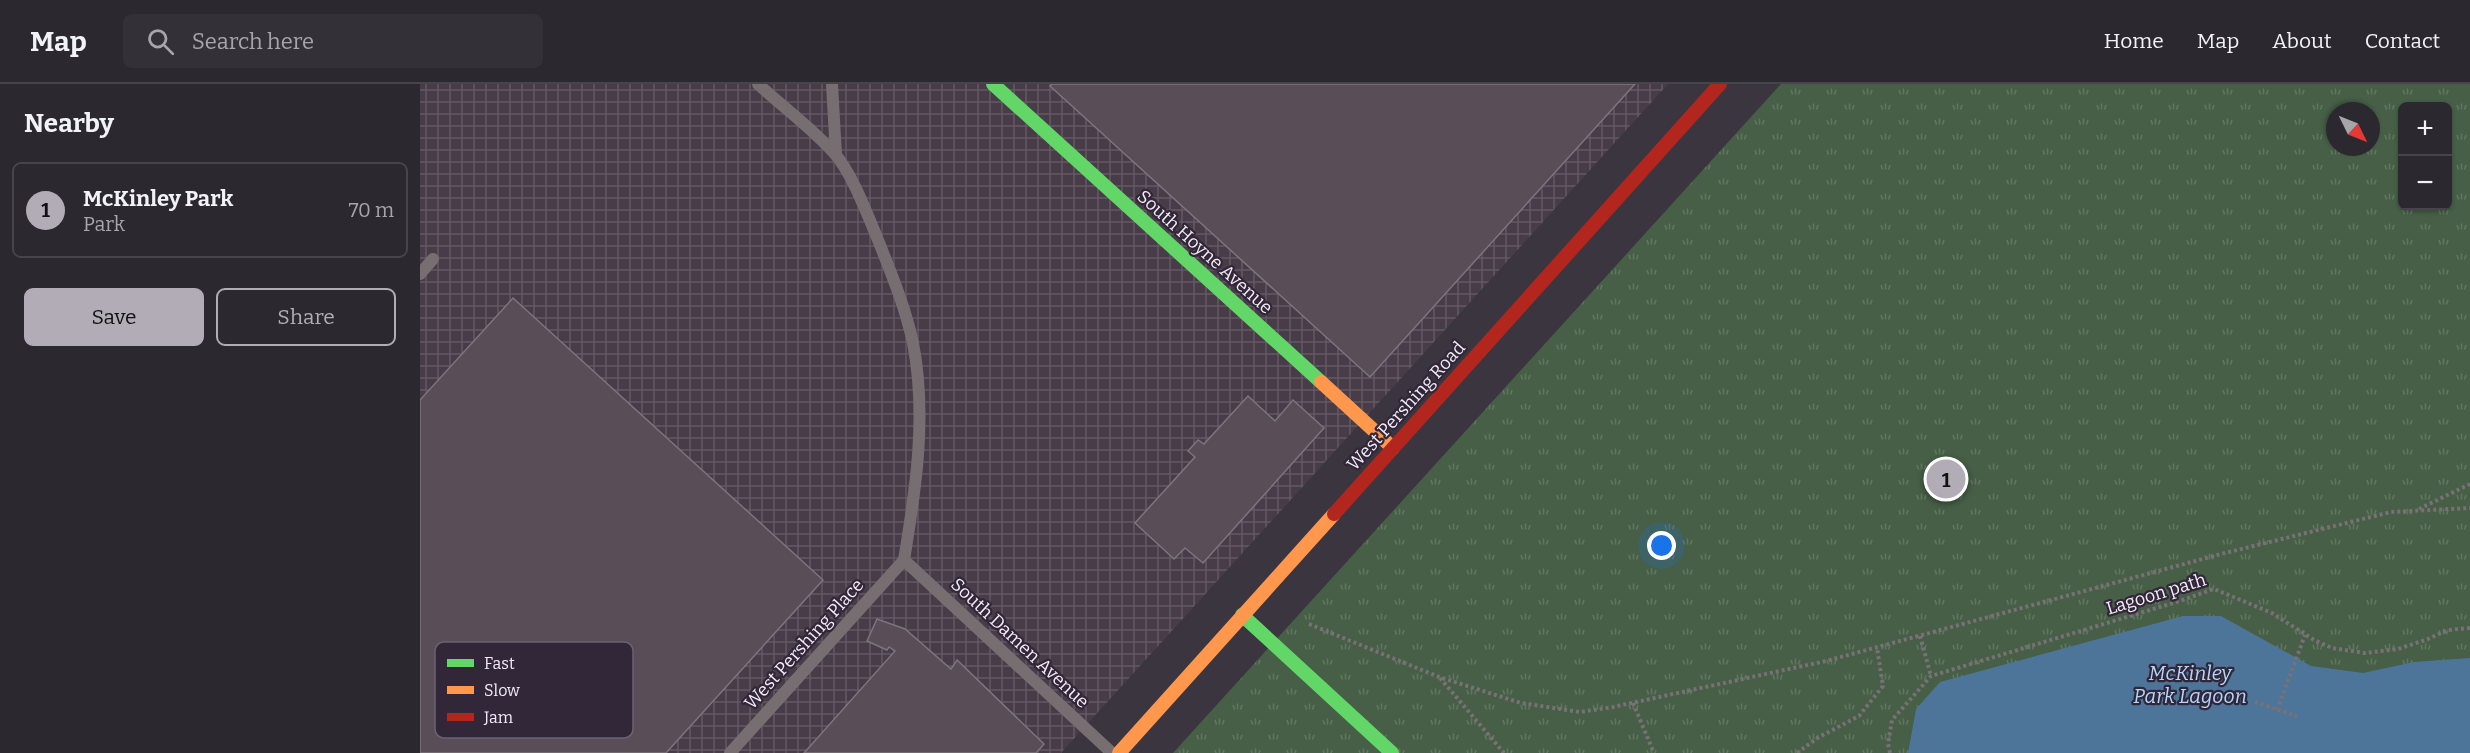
<!DOCTYPE html>
<meta charset="utf-8">
<style>
:root{--surface:#2c282f;--page:#343037;--text:#f1f3f6;--muted:#a6a6aa;--line:#48444b;--accent:#b2acb7}
body{margin:0;font-family:Bitter,serif;background:var(--page);color:var(--text)}
.controls{position:absolute;right:18px;top:18px;display:grid;overflow:hidden;border-radius:9px;box-shadow:0 2px 4px #0004}
.controls button{width:54px;height:54px;display:grid;place-items:center;padding:0;border:0;border-bottom:2px solid var(--line);background:var(--surface);color:var(--text);font:30px sans-serif}
.compass{position:absolute;left:1906px;top:18px;width:54px;height:54px;border-radius:50%;background:var(--surface);box-shadow:0 2px 4px #0004;rotate:133deg}
.you{position:absolute;left:1242px;top:462px;width:21px;height:21px;margin:-15px;border:4px solid #fff;border-radius:50%;background:#1a73e8;box-shadow:0 0 0 9px #1a73e833}
.badge{display:grid;place-items:center;width:39px;height:39px;border-radius:50%;background:var(--accent);color:#111;font-size:20px;font-weight:700}
.pin{position:absolute;translate:-50% -50%;border:3px solid #fff;box-shadow:0 2px 6px #0006}
.list{margin:0;padding:0;list-style:none}
h2{display:flex;justify-content:space-between;align-items:center;height:78px;margin:0;padding:0 24px;font-size:26px}
h2 small{font-size:20px;font-weight:400;color:var(--muted)}
.list li{display:grid;grid-template-columns:39px 1fr auto;gap:18px;align-items:center;box-sizing:border-box;height:96px;margin:0 12px 12px;padding:0 12px;border:2px solid var(--line);border-radius:9px}
.list b{display:block;font-size:22px;white-space:nowrap}
.list p{margin:0;font-size:20px;white-space:nowrap;color:var(--muted)}
.list em{font-size:20px;font-style:normal;color:var(--muted)}
.actions{display:flex;gap:12px;padding:18px 24px}
.actions a{flex:1;padding:14px 0;border:2px solid var(--accent);border-radius:9px;text-align:center;font-size:21px;color:var(--accent)}
.actions .main{background:var(--accent);color:#111}
.icon{flex:none;width:33px;height:33px;fill:none;stroke:currentColor;stroke-width:2;stroke-linecap:round;stroke-linejoin:round}
.map{position:relative;flex:none;width:2050px;height:669px;overflow:hidden}
header{display:flex;align-items:center;gap:36px;box-sizing:border-box;height:84px;padding:0 30px;background:var(--surface);border-bottom:2px solid var(--line)}
header strong{font-size:28px}
nav{display:flex;gap:33px;margin-inline-start:auto;font-size:21px}
.search{width:420px;height:54px;background:var(--page);display:flex;align-items:center;gap:15px;box-sizing:border-box;padding:0 21px;border-radius:9px;color:var(--muted);font-size:22px}
main{display:flex}
aside{flex:1;background:var(--surface)}
.map>svg:first-child{display:block}
.industrial{fill:url(#industrial-grid)}
.grass{fill:url(#grass-tufts);fill-rule:evenodd}
.water{fill:#4d759a}
.building{fill:#594d57;stroke:#7c757c;stroke-width:1.5}
.lines{fill:none;stroke-linecap:round;stroke-linejoin:round}
.path{stroke:#787175;stroke-width:4;stroke-dasharray:3 3;stroke-linecap:butt}
.lane{stroke:#776e71;stroke-width:12}
.fast{stroke:#63d668;stroke-width:14}
.slow{stroke:#ff974d;stroke-width:14}
.jam{stroke:#b3261e;stroke-width:14}
.labels{text-anchor:middle;stroke-width:4.5;stroke-linejoin:round;paint-order:stroke}
.street-label{font-size:18px;fill:#f3ecf8;stroke:#312739}
.water-label{font-size:20px;font-style:italic;fill:#b1d7fc;stroke:#312739}
.key{fill:#312739;stroke:#6b6272;stroke-width:1.5}
.key-label{font-size:16px;fill:#f3ecf8}
</style>
<header>
<strong>Map</strong>
<div class="search"><svg class="icon" aria-label="search" viewBox="0 0 24 24"><circle cx="10" cy="10" r="6"/><path d="M15 15l6 6"/></svg>Search here</div>
<nav><a>Home</a><a>Map</a><a>About</a><a>Contact</a></nav>
</header>
<main>
<aside>
<h2>Nearby<small></small></h2>
<ul class="list">
<li><span class="badge">1</span><div><b>McKinley Park</b><p>Park</p></div><em>70 m</em></li>
</ul>
<div class="actions"><a class="main">Save</a><a>Share</a></div>
</aside>
<div class="map">
<svg width="2050" height="669" viewBox="0 0 2050 669">
<defs>
<pattern id="industrial-grid" width="8" height="8" patternUnits="userSpaceOnUse" patternTransform="scale(1.5)"><rect width="8" height="8" fill="#483c48"/><path d="M0 4h8M4 0v8" fill="none" stroke="#635863"/></pattern>
<pattern id="grass-tufts" width="24" height="20" patternUnits="userSpaceOnUse" patternTransform="scale(1.5)"><rect width="24" height="20" fill="#465f46"/><path d="M3 7l-1-3M5 7V3M7 7l1-3M15 17l-1-3M17 17v-4M19 17l1-3" fill="none" stroke="#617661"/></pattern>
</defs>
<rect width="100%" height="100%" fill="#3a353f"/>
<!-- industrial -->
<path class="industrial" d="M0,0h1248l-607,669h-641z"/>
<!-- grass -->
<path class="grass" d="M1361,0h689v669h-1297zM1982,22h46v100h-46zM1915,27h36v36h-36z"/>
<!-- water -->
<path class="water" d="M1763,532h38l90,50 52,7 51,-11 56,-4v95h-562l8,-44 24,-27z"/>
<!-- building -->
<g class="building">
<path d="M632,0h583l-265,293 -320,-291z"/>
<path d="M93,214l310,282 -157,173h-246v-353z"/>
<path d="M828,312l27,25 18,-21 31,28 -121,135 -18,-15 -11,11 -39,-36 60,-66 -7,-6 10,-11 6,4z"/>
<path d="M457,535l28,10 46,40 6,-9 87,84 -8,9h-232l91,-102 -6,-4 -2,3 -20,-9z"/>
</g>
<g class="lines">
<!-- path -->
<g class="path">
<path d="M1999,425l51,-25"/>
<path d="M889,540l130,53 82,26 59,9 33,-5 213,-46 395,-107 170,-42 79,-4"/>
<path d="M1500,552l11,40"/>
<path d="M1020,594l64,75"/>
<path d="M1835,618l42,14"/>
<path d="M1213,619l21,50"/>
<path d="M1857,626l28,-75"/>
<path d="M1377,669l22,-16 40,-21 24,-30 -6,-38"/>
<path d="M1470,669l-2,-9 4,-24 39,-44 249,-75 34,-12 58,24 42,27 18,8 33,5 33,-4 30,-10 20,-9 22,-2"/>
</g>
<!-- lane -->
<g class="lane">
<path d="M338,0c25,23 55,45 77,70 17,20 31,57 41,81 14,35 29,71 37,108 14,72 3,145 -9,217"/>
<path d="M412,0l4,71"/>
<path d="M0,190l13,-15"/>
<path d="M484,476l208,193"/>
<path d="M310,669l174,-193"/>
</g>
<!-- fast -->
<g class="fast">
<path d="M573,0l328,298"/>
<path d="M822,531l150,138"/>
</g>
<!-- slow -->
<g class="slow">
<path d="M901,298l72,66"/>
<path d="M699,669l215,-239"/>
</g>
<!-- jam -->
<path class="jam" d="M914,430l386,-430"/>
</g>
<g class="labels">
<!-- street labels -->
<g class="street-label">
<text transform="translate(785 168) rotate(42)" y="6">South Hoyne Avenue</text>
<text transform="translate(986 322) rotate(-48)" y="6">West Pershing Road</text>
<text transform="translate(1736 510) rotate(-17)" y="6">Lagoon path</text>
<text transform="translate(600 559) rotate(43)" y="6">South Damen Avenue</text>
<text transform="translate(384 560) rotate(-48)" y="6">West Pershing Place</text>
</g>
<!-- water labels -->
<g class="water-label">
<text x="1770" y="596">McKinley<tspan x="1770" dy="23">Park Lagoon</tspan></text>
</g>
</g>
<!-- legend -->
<rect x="15" y="558" width="198" height="96" rx="9" class="key"/>
<rect x="27" y="575" width="27" height="8" fill="#63d668"/>
<rect x="27" y="602" width="27" height="8" fill="#ff974d"/>
<rect x="27" y="629" width="27" height="8" fill="#b3261e"/>
<g class="key-label">
<text x="64" y="585">Fast</text>
<text x="64" y="612">Slow</text>
<text x="64" y="639">Jam</text>
</g>
</svg>
<div class="controls">
<button>+</button>
<button>−</button>
</div>
<svg class="compass" viewBox="-18 -18 36 36"><path d="M0-13l5 13h-10z" fill="#e53935"/><path d="M0 13l5-13h-10z" fill="#a6a6aa"/></svg>
<div class="you"></div>
<div class="pin badge" style="left:1526px;top:395px">1</div>
</div>
</main>
